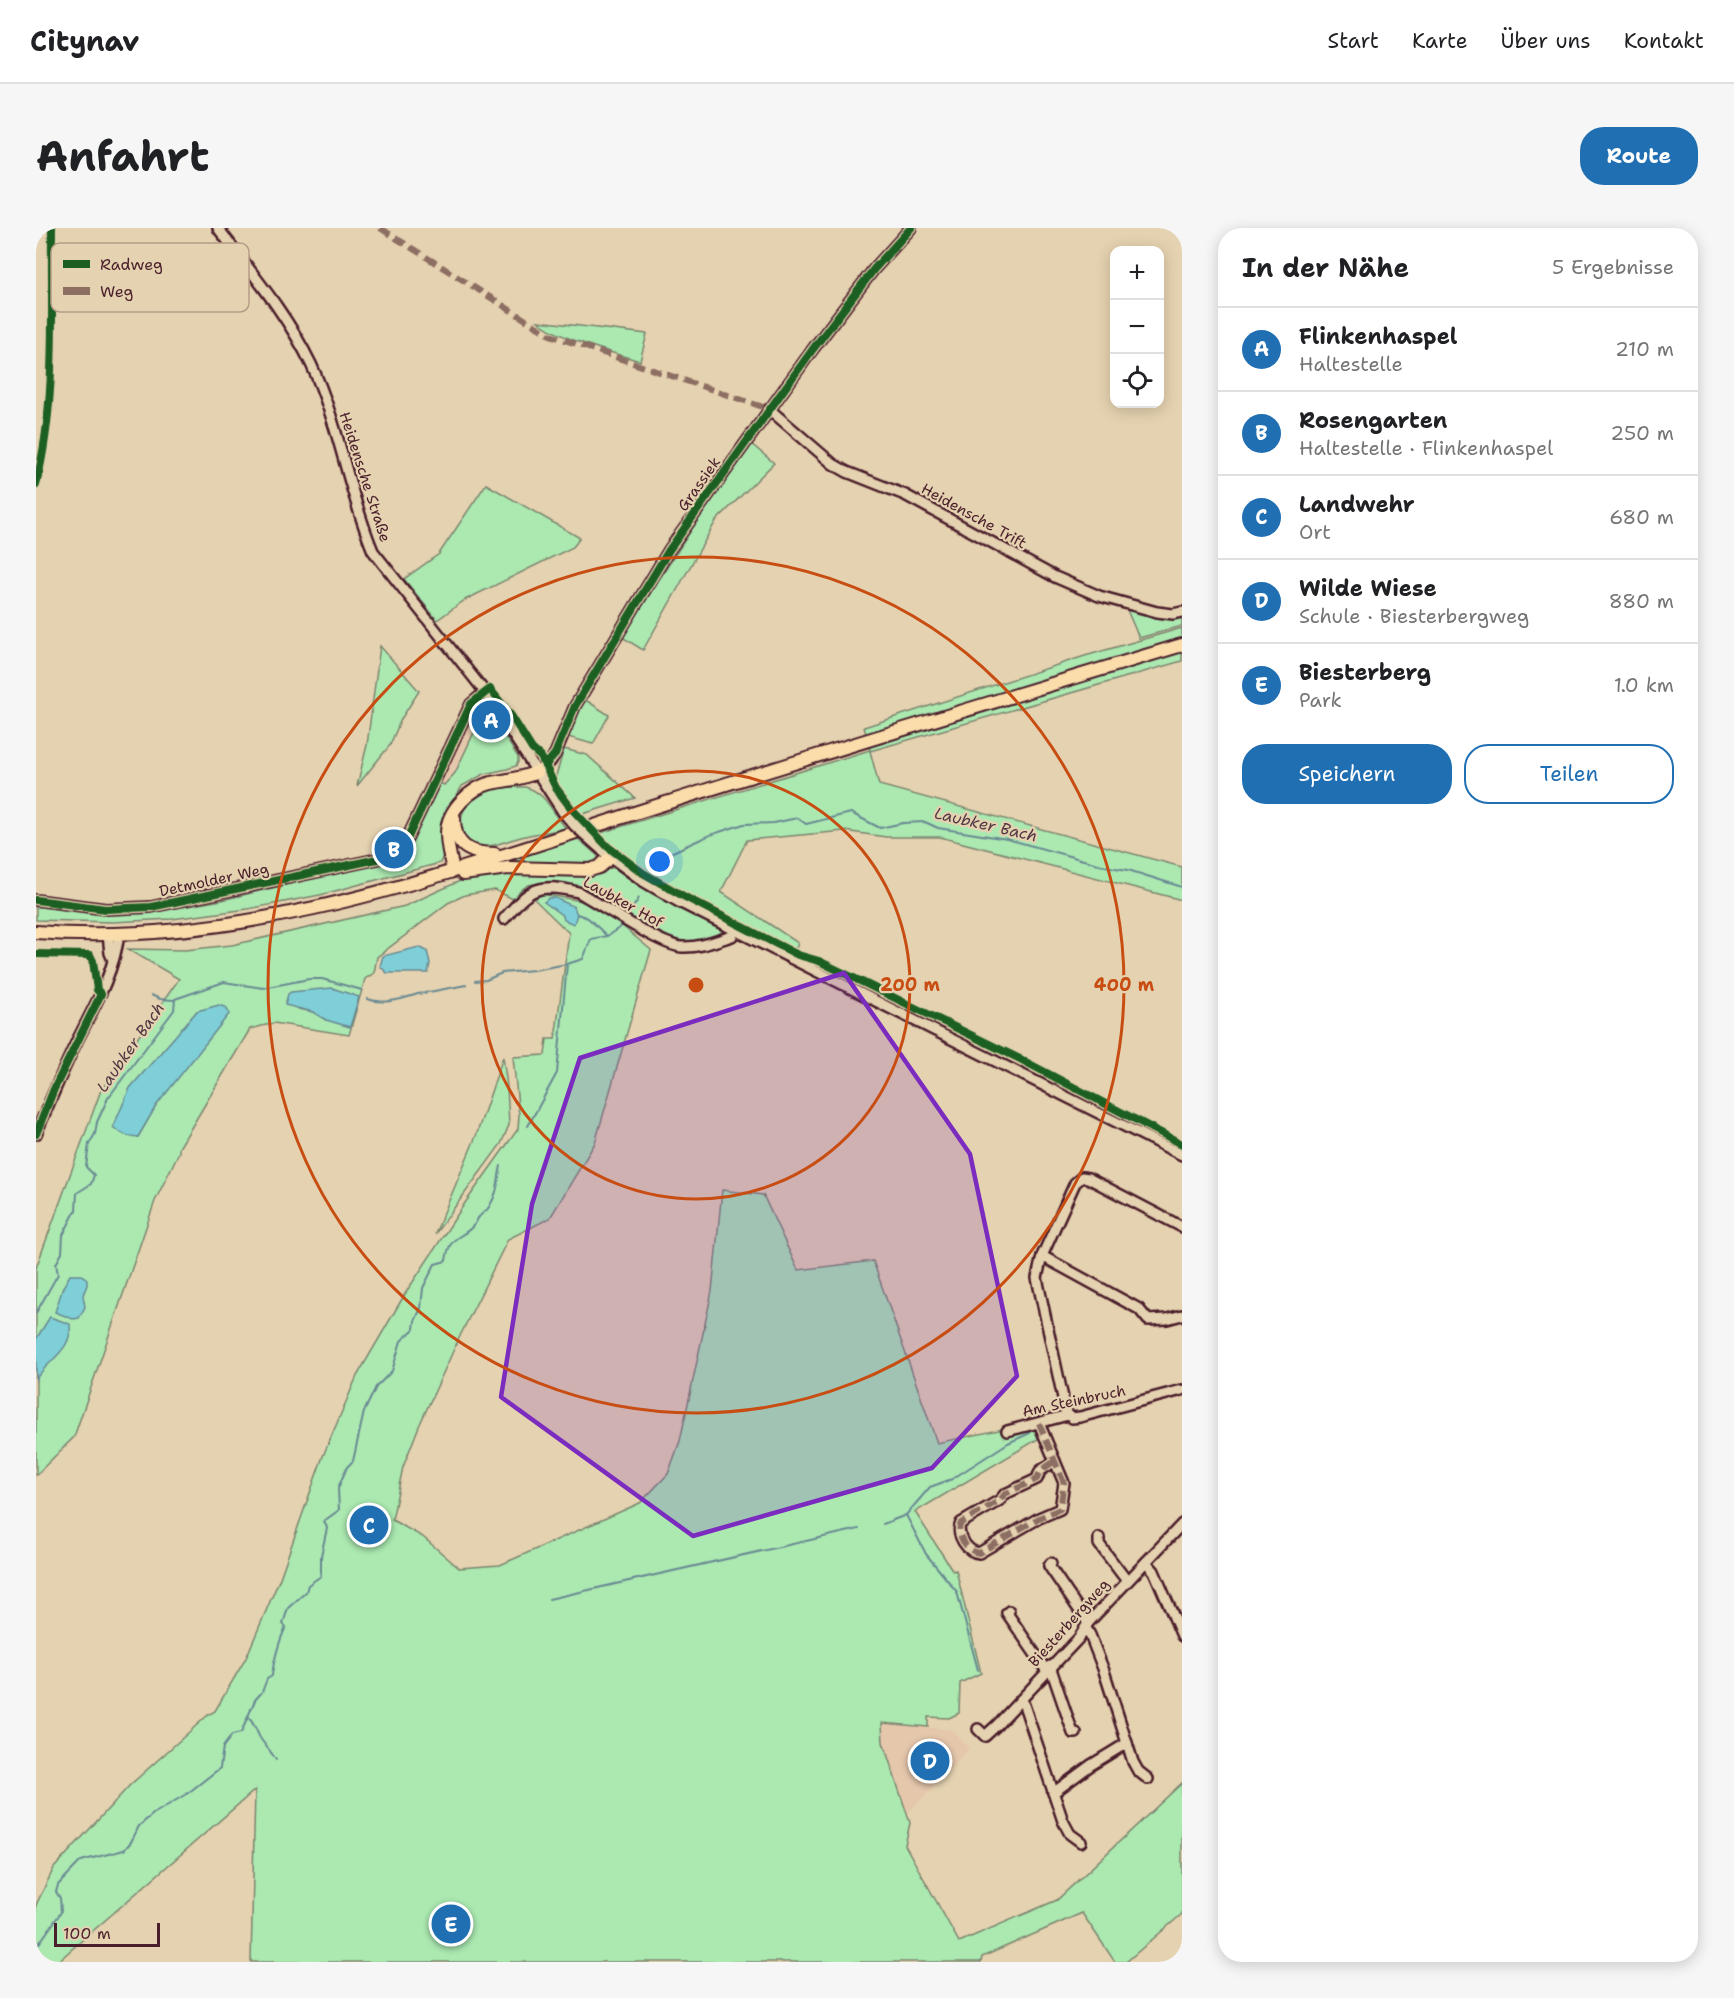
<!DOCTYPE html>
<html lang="de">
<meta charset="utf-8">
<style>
:root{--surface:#fff;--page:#f6f6f6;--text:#202124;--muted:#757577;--line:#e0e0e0;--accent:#1f6fb2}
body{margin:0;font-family:"Shantell Sans",sans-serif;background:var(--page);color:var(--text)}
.controls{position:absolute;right:18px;top:18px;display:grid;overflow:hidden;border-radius:12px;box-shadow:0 3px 15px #0003}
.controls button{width:54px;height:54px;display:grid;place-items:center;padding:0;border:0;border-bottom:2px solid var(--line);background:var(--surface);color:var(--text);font:30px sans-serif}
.scale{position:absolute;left:18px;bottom:15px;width:106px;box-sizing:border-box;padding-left:6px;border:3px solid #4a1f2b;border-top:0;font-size:16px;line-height:21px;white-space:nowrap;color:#4a1f2b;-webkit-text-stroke:4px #e5d2b0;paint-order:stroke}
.you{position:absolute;left:624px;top:634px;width:21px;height:21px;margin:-15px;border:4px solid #fff;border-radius:50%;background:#1a73e8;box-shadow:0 0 0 9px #1a73e833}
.badge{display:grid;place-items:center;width:39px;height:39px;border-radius:50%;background:var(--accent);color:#fff;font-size:20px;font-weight:700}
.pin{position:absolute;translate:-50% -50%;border:3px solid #fff;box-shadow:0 2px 6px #0006}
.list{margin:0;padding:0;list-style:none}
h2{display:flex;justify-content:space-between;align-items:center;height:78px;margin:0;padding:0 24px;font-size:26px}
h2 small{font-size:20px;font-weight:400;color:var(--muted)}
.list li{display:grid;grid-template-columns:39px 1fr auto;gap:18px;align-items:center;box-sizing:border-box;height:84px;padding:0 24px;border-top:2px solid var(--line)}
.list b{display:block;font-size:22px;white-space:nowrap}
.list p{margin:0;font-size:20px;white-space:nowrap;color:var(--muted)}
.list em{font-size:20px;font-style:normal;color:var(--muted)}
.actions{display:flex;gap:12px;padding:18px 24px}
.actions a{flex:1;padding:14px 0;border:2px solid var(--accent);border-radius:24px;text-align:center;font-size:21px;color:var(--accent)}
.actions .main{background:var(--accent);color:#fff}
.icon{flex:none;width:33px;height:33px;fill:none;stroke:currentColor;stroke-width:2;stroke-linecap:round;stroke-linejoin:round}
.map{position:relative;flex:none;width:1146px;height:1734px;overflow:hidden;border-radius:24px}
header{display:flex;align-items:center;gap:36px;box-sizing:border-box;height:84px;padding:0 30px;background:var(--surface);border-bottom:2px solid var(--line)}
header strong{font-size:28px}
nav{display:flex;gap:33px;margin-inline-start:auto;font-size:21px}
.intro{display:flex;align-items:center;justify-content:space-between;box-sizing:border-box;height:144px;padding:0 36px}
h1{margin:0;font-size:42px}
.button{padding:15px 27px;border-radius:24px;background:var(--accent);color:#fff;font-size:21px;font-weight:700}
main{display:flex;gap:36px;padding:0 36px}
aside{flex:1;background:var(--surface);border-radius:24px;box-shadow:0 3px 15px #0003}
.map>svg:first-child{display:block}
.built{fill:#e5c7ac}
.green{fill:#abe9b1;stroke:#7a846e;stroke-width:1.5;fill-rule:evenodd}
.water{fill:#7ecfd7;stroke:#698992;stroke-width:1.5}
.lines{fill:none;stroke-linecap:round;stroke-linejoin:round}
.stream{stroke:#698992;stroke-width:2}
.minor-casing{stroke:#4a1f2b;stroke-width:14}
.major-casing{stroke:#4a1f2b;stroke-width:16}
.minor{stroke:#e5d2b0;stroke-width:9}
.major{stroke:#faddab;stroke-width:12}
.minor-bridge-casing{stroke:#4a1f2b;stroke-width:14;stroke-linecap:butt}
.minor-bridge{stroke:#e5d2b0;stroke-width:9}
.quiet{stroke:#8d6e63;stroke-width:6;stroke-dasharray:12 6;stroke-linecap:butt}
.cycleway-casing{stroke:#e5d2b0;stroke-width:11}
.cycleway{stroke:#1b5e20;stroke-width:8}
.marked{fill:#7b2cbf;fill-opacity:0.2;stroke:#7b2cbf;stroke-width:4.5;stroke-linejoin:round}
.ring{fill:none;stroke:#c84d12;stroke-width:3}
.labels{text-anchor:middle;stroke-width:4.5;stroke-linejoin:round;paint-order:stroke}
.street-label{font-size:15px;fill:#4a1f2b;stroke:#e5d2b0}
.water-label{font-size:16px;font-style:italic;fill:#523945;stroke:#e5d2b0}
.key{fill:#e5d2b0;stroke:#b69c88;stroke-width:1.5}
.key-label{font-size:16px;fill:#4a1f2b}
.centre{fill:#c84d12;stroke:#e5d2b0;stroke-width:3}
.ring-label{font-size:18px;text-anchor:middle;font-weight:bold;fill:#c84d12;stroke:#e5d2b0;stroke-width:4.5;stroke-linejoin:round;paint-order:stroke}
</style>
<header>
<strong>Citynav</strong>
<nav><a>Start</a><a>Karte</a><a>Über uns</a><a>Kontakt</a></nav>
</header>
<div class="intro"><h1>Anfahrt</h1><a class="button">Route</a></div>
<main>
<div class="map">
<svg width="1146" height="1734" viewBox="0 0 1146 1734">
<rect width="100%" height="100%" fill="#e5d2b0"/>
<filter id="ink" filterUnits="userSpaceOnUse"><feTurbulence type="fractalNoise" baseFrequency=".0167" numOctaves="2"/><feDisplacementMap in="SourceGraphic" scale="12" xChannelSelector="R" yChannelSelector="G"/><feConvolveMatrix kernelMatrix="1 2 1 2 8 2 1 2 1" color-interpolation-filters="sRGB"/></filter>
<g filter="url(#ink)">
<!-- built -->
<g class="built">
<path d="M442,496l-23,49 -11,12 -4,-2 24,-56z"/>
<path d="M846,1495l71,7 16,19 -62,65 -24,-71z"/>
</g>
<!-- green -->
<g class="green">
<path d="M502,93l109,13 -7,27c-26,-8 -84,-23 -102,-40z"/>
<path d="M714,215l24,20 -58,58 -73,129 -21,-13 77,-119z"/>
<path d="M450,256l94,54 -7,9 -108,53 -28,20 -33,-41 35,-25z"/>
<path d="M1119,379l10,3 17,-3v19l-43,12 -12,-28z"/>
<path d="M1146,400v33l-312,90 9,34 303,82v33l-242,-63h-54l-42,-6 -97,9 -26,52 77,51 -3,8c-42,-22 -85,-44 -126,-68 -25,-15 -50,-29 -72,-49l273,-84 -6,-23 221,-71z"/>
<path d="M344,418l39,45 -18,28 -11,26 -33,41 10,-41z"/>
<path d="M548,471l25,16 -16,29 -25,-7v-4z"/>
<path d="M442,496l23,7 17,26v5l-2,4 -9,3 -23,5 -22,12 -20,37 1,33 -3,7 -120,32 -72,14 -76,10 -59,3 -77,-2v-16l54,9h35l34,-2 63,-11 172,-41c23,-21 33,-49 46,-76l4,2 11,-12z"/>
<path d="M528,521l23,6 48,43 -56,17 -24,-36z"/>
<path d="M489,559c21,5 27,26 41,41 -14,4 -27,5 -41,8 -15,3 -31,12 -46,10 -26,-4 -22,-38 -3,-50 14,-10 33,-9 49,-9z"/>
<path d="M540,609l22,19v4l-9,6 -99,-3z"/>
<path d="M569,640h11l32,23 73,39 2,4c-14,5 -25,9 -40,7 -51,-7 -87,-67 -143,-58 -3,1 -10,1 -13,3 -5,2 -10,9 -14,13l-18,-9 -30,5 -17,8 -71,54 -3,16 -9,6 -16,56 -75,-12 -24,6 -71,119v4l-24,49 -81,236 -38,38v-207l65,-178 78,-111 -51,-30 57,1 47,-5 173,-39 55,-25 14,-4 33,-6zM323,770l-33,22 -13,-8 -15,-3zM161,783l-41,95 -18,31 -25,-11z"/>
<path d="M506,666l40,7 33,19 36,30 -56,193 -45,75 -42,21 -48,97 -41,90 -16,41 -11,53 31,17 36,31 41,-3 140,-62 28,-29 12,-33 32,-150 10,-101 41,5 35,75 75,-9 64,182 95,-20 6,16 -123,73 38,59 3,-1 25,103 -21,10 -1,30 -10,5 -21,-1v10l-46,-4 1,19 27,81 -5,22 54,97 98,-42 125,-117v131l-56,48h-11l-33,-49 -100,44 -1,5h-730l4,-172 -198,172h-21v-57l18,-37 76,-83 78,-70 7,-4 31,-53 34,-80 43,-122 34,-80 48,-82 60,-91 53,-74 1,-14 -6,-58 32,-2 2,-16h8l14,-106 -35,-34z"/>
<path d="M467,829l4,29 2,39 -8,19 -66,90 41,-98z"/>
</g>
<!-- water -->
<g class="water">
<path d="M513,670h6l18,8 4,8 -3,10 -10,-4 -1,-4 -19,-14z"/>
<path d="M383,719l8,4 3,12 -2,10h-41l-7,-7 3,-10z"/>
<path d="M296,760l27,9 -9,30 -24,-7 -13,-8 -28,-7 3,-11 3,-2z"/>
<path d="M183,777l8,3 2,6 -73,92 -18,31c-11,-1 -17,-2 -25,-10l17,-39 67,-77z"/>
<path d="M34,1047h12l5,4v6l-4,10 2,12 -6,11 -6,1 -18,-7 8,-25z"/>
<path d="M14,1089l20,7c3,26 -22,36 -34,55v-40z"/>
</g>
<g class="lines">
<!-- stream -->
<g class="stream">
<path d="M621,640l9,-13 44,-20 34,-11 30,-1 23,-5 9,6 45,-11 29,15 23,-5 22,-1 13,6 69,11 102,28 19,3 54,17"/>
<path d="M596,681l7,-11"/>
<path d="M541,686l11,4 19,18"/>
<path d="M439,753l11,-1 16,-7 32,-3 33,-6 16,-5 8,-20 16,-3 15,-10"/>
<path d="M115,767l9,4 14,1"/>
<path d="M331,771c18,6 34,0 51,-5 16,-3 32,-6 48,-9"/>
<path d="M492,898l29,-53 10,-109"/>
<path d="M0,1085l22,-39 -2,-10 6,-11 1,-18 13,-25 1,-17 14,-9 3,-9 -8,-8 3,-23 6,-10 2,-12 11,-24 66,-88 1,-11 49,-17 39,6 46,-9h13l40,11"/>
<path d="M870,1287l20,39 31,38 21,78"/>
<path d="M847,1296l23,-9 24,-28 22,-8 56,-36 22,-10"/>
<path d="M513,1371l310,-70"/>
<path d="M213,1490c5,6 7,11 10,18 2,5 13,16 17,24"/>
<path d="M0,1720l25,-36 -1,-14 -4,-6 2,-7 23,-24 43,-11 7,-8 8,-16 14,-12 35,-21 32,-25 3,-21 9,-12 9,-2 14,-33 7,-8 5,-13 5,-3c1,-13 8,-38 14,-49l-3,-3 5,-16 18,-16 2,-7 13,-9v-20l6,-28 -3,-7 15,-11 -1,-22 9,-21 6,-6 11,-49 12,-25 16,-16 9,-30 13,-12 1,-8 6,-13 2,-20 12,-24 11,-3c3,-27 15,-21 28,-36 2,-2 3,-6 5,-8 3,-4 8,-6 10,-10 10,-16 8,-25 12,-41"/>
</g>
<!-- minor casing -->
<g class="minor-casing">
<g id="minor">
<path d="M182,0c33,44 69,86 93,136 28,60 37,127 62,187l112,141 78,120"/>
<path d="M733,181l64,55 14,8 58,23 150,82 44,19 58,16 16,2 9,-2"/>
<path d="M501,544l13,-10 5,-8 20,-48 94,-156 144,-201 61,-80 37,-41"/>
<path d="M569,625l38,28 36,21 503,253"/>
<path d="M0,672l70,9 45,-2 236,-50 9,-5 11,-13 64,-135 14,-12"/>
<path d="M468,691c25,-30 34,-37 74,-27 23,12 81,53 104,55 17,1 34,-6 50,-11l3,-6"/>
<path d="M72,707l2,18 3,7"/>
<path d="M0,906c13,-31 26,-62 41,-93 17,-34 37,-68 42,-107"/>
<path d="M1006,1028l97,53 9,11 19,-1 15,-4"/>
<path d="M1032,1187l-2,-3 -29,-134 5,-22 33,-73 7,-6 6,1 94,49"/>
<path d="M1003,1195l25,60 -4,26 -21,9 -60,35c-12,-1 -24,-19 -18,-30l39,-23 5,-6 32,-15 3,-8 15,-10"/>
<path d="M971,1203l61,-16 4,3 8,-1 102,-27"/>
<path d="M1063,1310v6l28,37"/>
<path d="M1110,1334l8,9 28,65"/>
<path d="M1015,1335l-2,3 39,57"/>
<path d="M973,1383l-2,2 39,57"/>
<path d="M1050,1400l4,7 14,36 29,91 5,9 10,8"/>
<path d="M1014,1438l23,67h3"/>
<path d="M984,1473l4,4 39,116 7,13 11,8"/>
<path d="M942,1501l7,7 12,-11 82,-87 9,-15 94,-99"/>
<path d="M1017,1565l38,-28 36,-22"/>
</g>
</g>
<!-- major casing -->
<g class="major-casing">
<g id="major">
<path d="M418,590c0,28 15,36 41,36"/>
<path d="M417,642c-3,-12 -6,-25 -6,-37 0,-23 24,-45 44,-50 16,-3 31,-4 46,-11"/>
<path d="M427,646l45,-6 82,2 9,-3 11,-9"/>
<path d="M0,704c217,17 424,-64 627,-128 172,-55 346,-107 519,-159"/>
</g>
</g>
<!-- minor -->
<use href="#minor" class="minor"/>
<!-- major -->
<use href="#major" class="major"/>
<!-- minor-bridge casing -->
<g class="minor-bridge-casing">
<path id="minor-bridge" d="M527,584l12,14 28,25"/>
</g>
<!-- minor-bridge -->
<use href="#minor-bridge" class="minor-bridge"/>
<!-- quiet -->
<g class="quiet">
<path d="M344,0l170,107 219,74"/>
<path d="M1003,1195l25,60 -4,26 -21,9 -60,35c-12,-1 -24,-19 -18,-30l39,-23 5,-6 32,-15 3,-8 15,-10"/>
</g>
<!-- cycleway casing -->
<g class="cycleway-casing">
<g id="cycleway">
<path d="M0,257c21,-84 15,-171 16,-257"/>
<path d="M509,538l10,-12 20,-48 94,-156 144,-201 61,-80 37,-41"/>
<path d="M0,672l70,9 45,-2 236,-50 9,-5 11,-13 64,-135 19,-15 22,28 20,32 9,8 15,31 15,20 37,39 35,26 42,24 113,58 21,6 201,98 162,85"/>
<path d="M0,726l54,1 3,6 4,29 4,4 -47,95 -18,45"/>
</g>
</g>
<!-- cycleway -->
<use href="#cycleway" class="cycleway"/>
</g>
</g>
<!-- marked area -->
<path class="marked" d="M808,745l126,181 47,222 -85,92 -239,68 -192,-139 31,-193 48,-146z"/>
<!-- distance rings -->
<g class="ring">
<circle cx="660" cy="757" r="214"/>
<circle cx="660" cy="757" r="428"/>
</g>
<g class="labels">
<!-- street labels -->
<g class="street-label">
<text transform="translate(329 249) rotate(72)" y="5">Heidensche Straße</text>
<text transform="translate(663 256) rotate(-55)" y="5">Grassiek</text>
<text transform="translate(938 288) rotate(29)" y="5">Heidensche Trift</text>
<text transform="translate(178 652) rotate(-12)" y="5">Detmolder Weg</text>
<text transform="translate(587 674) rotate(29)" y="5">Laubker Hof</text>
<text transform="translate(1038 1173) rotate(-12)" y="5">Am Steinbruch</text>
<text transform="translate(1033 1395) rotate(-48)" y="5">Biesterbergweg</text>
</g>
<!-- water labels -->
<g class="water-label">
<text transform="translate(950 596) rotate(13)" y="6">Laubker Bach</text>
<text transform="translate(94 819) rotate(-55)" y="6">Laubker Bach</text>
</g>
</g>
<!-- legend -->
<rect x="15" y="15" width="198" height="69" rx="9" class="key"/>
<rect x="27" y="32" width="27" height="8" fill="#1b5e20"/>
<rect x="27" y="59" width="27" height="8" fill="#8d6e63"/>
<g class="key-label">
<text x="64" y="42">Radweg</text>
<text x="64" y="69">Weg</text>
</g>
<circle cx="660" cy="757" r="9" class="centre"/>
<g class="ring-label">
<text x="874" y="763">200 m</text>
<text x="1088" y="763">400 m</text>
</g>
</svg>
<div class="controls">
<button>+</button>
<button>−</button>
<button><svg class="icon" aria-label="locate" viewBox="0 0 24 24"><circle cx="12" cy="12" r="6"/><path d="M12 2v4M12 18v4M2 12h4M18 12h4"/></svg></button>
</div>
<div class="scale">100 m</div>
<div class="you"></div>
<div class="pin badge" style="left:455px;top:492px">A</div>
<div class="pin badge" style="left:358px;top:621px">B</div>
<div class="pin badge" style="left:333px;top:1297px">C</div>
<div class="pin badge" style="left:894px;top:1533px">D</div>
<div class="pin badge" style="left:415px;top:1696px">E</div>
</div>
<aside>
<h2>In der Nähe<small>5 Ergebnisse</small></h2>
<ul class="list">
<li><span class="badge">A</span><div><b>Flinkenhaspel</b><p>Haltestelle</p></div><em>210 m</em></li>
<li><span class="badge">B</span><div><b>Rosengarten</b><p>Haltestelle · Flinkenhaspel</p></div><em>250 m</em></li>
<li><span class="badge">C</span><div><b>Landwehr</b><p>Ort</p></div><em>680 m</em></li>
<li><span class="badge">D</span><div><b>Wilde Wiese</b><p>Schule · Biesterbergweg</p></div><em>880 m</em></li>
<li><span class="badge">E</span><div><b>Biesterberg</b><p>Park</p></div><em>1.0 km</em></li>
</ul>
<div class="actions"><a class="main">Speichern</a><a>Teilen</a></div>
</aside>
</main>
